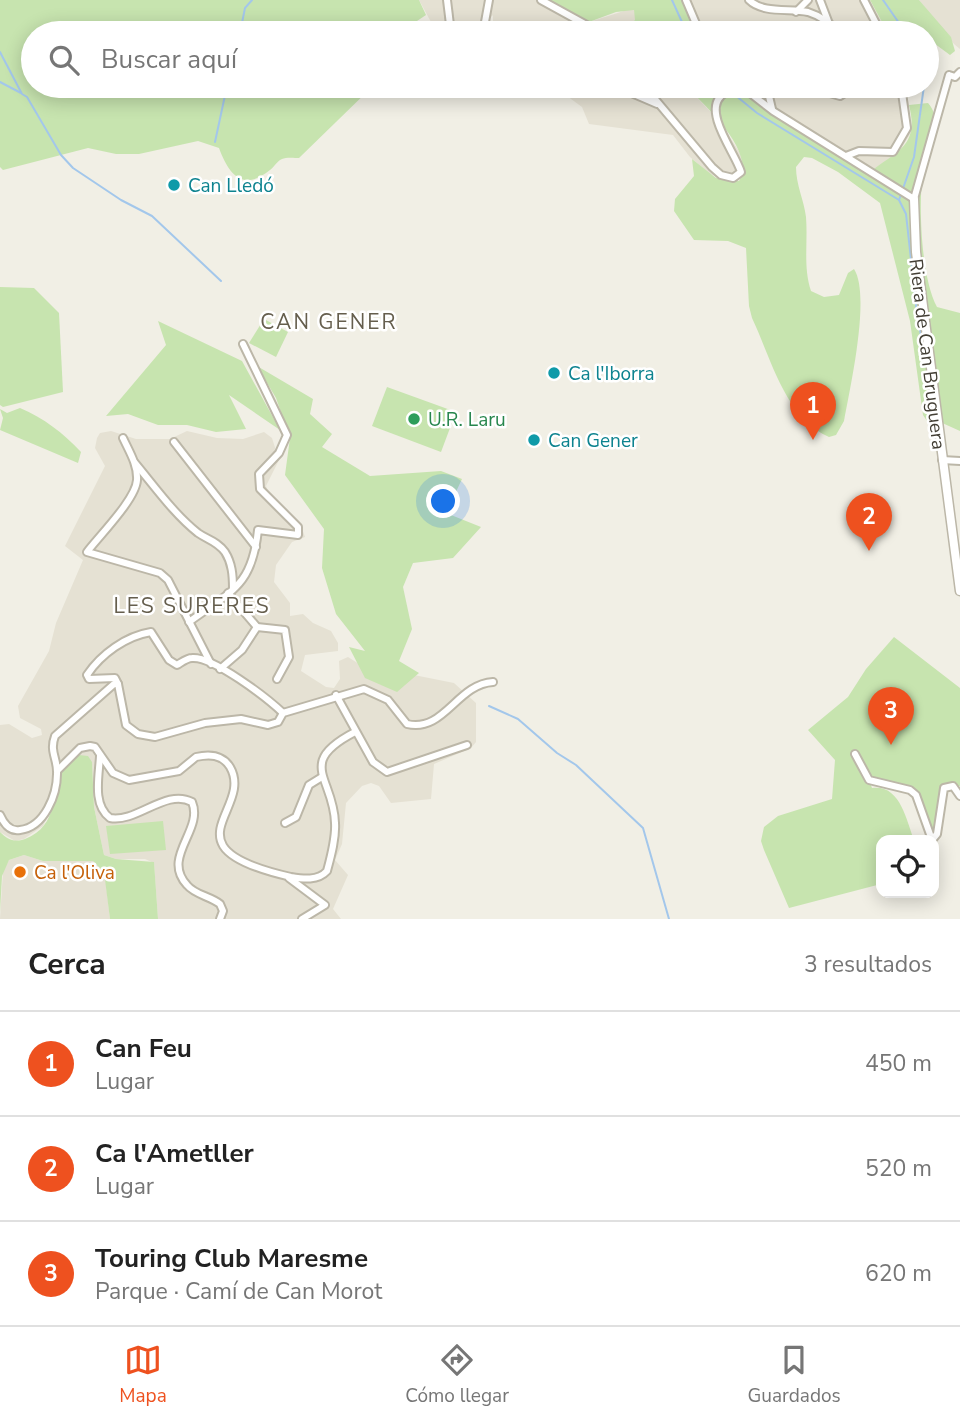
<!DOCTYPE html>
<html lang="es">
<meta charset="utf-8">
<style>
:root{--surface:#fff;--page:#f2f2f2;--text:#222;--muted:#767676;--line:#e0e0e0;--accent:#ee511f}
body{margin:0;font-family:"Nunito Sans",sans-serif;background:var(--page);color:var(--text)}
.controls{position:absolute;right:21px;bottom:21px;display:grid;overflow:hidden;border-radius:14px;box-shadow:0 4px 18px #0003}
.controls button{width:63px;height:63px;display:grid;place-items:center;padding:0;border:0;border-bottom:2px solid var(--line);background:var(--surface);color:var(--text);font:35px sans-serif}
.you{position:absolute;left:444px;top:502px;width:24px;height:24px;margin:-18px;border:5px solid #fff;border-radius:50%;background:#1a73e8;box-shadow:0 0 0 10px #1a73e833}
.badge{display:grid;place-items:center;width:46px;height:46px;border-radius:50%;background:var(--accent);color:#fff;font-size:23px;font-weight:700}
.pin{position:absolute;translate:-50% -58px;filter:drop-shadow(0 2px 4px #0008)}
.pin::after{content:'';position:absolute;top:37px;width:24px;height:21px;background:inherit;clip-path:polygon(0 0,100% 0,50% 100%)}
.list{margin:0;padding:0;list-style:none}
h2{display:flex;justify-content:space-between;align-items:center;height:91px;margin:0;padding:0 28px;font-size:30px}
h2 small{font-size:23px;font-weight:400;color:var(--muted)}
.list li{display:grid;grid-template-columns:46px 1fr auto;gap:21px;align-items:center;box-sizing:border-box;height:105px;padding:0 28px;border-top:2px solid var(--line)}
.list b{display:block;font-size:26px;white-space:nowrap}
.list p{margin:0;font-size:23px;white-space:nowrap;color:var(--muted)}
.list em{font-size:23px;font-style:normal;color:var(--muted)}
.icon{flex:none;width:38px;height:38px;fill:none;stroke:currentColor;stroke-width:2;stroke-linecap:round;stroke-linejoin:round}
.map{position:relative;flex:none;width:960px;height:919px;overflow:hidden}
.search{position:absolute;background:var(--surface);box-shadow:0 4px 18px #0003;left:21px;right:21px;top:21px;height:77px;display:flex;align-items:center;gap:18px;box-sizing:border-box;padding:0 24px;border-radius:38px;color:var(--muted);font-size:26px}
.sheet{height:406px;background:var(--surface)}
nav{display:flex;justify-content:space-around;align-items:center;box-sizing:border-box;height:98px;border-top:2px solid var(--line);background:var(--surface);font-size:19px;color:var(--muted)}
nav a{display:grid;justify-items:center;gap:4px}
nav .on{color:var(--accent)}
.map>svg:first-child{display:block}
.residential{fill:#e5e1d3}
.green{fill:#c7e4af}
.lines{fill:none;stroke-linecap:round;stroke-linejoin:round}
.stream{stroke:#a3c7eb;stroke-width:2}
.minor-casing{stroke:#bcb7a8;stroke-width:10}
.tertiary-casing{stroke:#bcb7a8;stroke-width:11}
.minor{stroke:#fff;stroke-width:6}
.tertiary{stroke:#fff;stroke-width:8}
.culture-dot{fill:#0f9aa8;stroke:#fff;stroke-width:2.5}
.leisure-dot{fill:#2e9e5b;stroke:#fff;stroke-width:2.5}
.food-dot{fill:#e8710a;stroke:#fff;stroke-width:2.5}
.labels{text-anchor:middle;stroke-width:5;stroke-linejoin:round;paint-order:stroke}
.culture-label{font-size:19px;fill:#0d838f;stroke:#fff;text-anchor:start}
.street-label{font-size:19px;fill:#433f35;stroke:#fff}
.leisure-label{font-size:19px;fill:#27864d;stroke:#fff;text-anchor:start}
.food-label{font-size:19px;fill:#c56008;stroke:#fff;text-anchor:start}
.neighbourhood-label{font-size:21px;letter-spacing:2px;fill:#655e4d;stroke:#fff}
</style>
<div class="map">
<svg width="960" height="919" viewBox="0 0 960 919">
<rect width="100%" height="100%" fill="#f1efe5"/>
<!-- residential -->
<g class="residential">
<path d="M419,0h130l40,22 38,-12h7l2,6 -1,4 -18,13h-124v-18l-5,5 -1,13h-50z"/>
<path d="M682,0h188l18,33h-192z"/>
<path d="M919,0h41v49l-6,-5z"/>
<path d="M565,86h121l35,37 19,30 4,10 -3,15 -6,4 -7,-1 -18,-7 -20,-17 -17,-22 -84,-11 -7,-17 -15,-11z"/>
<path d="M733,86h173l6,45 -14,23 -30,20z"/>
<path d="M111,431l25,8h34l17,-8 30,7 26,1 21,-7 8,6 7,22 -13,26 2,5 32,32 5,14 -13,5 -16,23 -2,17 16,21v13l13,-2 10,9 18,8 7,12v8l-33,4 -4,16 25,16 8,1 6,-9 -1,-18 9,-4 11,7 95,19 22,20v39l-5,6 -37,16 -3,35 -40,4 -12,-17 -8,-3 -9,3 -16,17 -4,41 -7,16 13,15 -15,34 8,10h-183l-4,-56 -9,-4h-29l-12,-4 -10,-48 -2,-43 -13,-9 -9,4 -8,12 -6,29 -13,26 -19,13 -9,2 -15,-9v-107l9,-1 23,14 10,-3 -1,-6 -21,-11 -2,-12 31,-55 7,-28 27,-63 -18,-14 40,-80 -10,-18 2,-10 3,-5z"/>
<path d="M24,855l19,6h50l10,8 2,7 5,43h-110l3,-48 6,-11z"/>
</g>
<!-- green -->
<g class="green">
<path d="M0,0h419l7,15 -27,18h-366v53h340l-74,72c-4,0 -13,-1 -17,1 -4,1 -8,8 -12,11 -27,22 -41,5 -51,-22l-21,-7 -59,13h-23l-28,-6 -85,22 -3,-3z"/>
<path d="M549,0h133l14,33h-79l18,-13 -1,-10 -18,2 -27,10z"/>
<path d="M870,0h49l32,37 4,14 -5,4 -23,-17v-5l-12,-4 -27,4z"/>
<path d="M686,86h47l135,88c27,-23 52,-26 41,-69l19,-2c21,24 -6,64 -7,93 -1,30 2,85 16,111l23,6v118l-20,-9 -13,-1 -4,-6 -13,-94 -30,-118 -42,-31 -26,-14 -8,-1 -8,10c0,18 8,33 10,50 2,26 -3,50 5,74l13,6 15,-2 9,-22 6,-4c17,26 -4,119 -10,152l-8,14 -7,2c-44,-19 -58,-79 -77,-119l-3,-12 -3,-58 -18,-7 -34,-1 -20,-29 1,-12 19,-23 -2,-17 24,19 23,3c18,-29 -34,-75 -53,-95z"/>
<path d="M0,287l34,1 25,25 4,79 -60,15 -3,-2z"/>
<path d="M264,319l24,13 -12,25 -27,-14z"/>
<path d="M158,321l84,40 38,69 -51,-35 17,34 -30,3 -29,-7h-29l-30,-11 -22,2 60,-71z"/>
<path d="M257,366l56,33 -3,15 22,20 -10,13 48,29 71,-5 21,8 -16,34 35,14 -28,31 -40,5 -10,24 9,42 -13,32 20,12 -22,19 -32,-14 -16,-31 16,4 -29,-37 -14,-46 2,-39 -39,-54 5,-37 -14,-40z"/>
<path d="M387,387l69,25 -15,40 -69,-26z"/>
<path d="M20,408c24,10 43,25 61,44l-3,11 -78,-33 3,-12 -3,-9 7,4z"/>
<path d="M894,637l66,51v98l-17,1 -7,51 -4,2 -22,-52 -41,-8 3,8c28,-4 34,31 42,52h-33v44l-92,24 -25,-58 -3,-9 3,-14 14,-11 54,-17 3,-39 -27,-30 40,-33 18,-28z"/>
<path d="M79,755l9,1 4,6 2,45 10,48 12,4 38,3 4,57h-48l-6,-47 -11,-11h-50l-19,-6 -15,5 -7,16 -2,36v-80c7,7 14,11 25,7 35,-14 25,-46 38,-70 4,-7 8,-11 16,-14z"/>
<path d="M163,821l3,29 -56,4 -4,-28z"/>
</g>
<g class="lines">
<!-- stream -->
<g class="stream">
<path d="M672,0l15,33"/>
<path d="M883,0l23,33"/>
<path d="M240,33l5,-25 7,-8"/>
<path d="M0,52l22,42 5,3 34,58 12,13 48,32 31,16 69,65"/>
<path d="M0,82l21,11"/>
<path d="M924,86l-10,71 -15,43 7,14 11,100 11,58"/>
<path d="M735,95l22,18 142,87"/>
<path d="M215,142l12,-56"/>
<path d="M489,706l29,13 39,34 19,12 67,63 26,91"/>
</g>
<!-- minor casing -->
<g class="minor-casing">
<g id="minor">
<path d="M447,0l4,33"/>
<path d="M541,0l60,33"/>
<path d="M686,0l14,33"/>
<path d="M749,0c14,14 41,8 59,12 13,4 23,12 32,21"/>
<path d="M820,0l8,21"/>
<path d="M864,0l17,33"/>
<path d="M796,12l12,-12"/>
<path d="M483,33l6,-33"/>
<path d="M615,86l42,18"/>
<path d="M644,86l68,81 9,8 12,3 8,-6c-5,-18 -38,-59 -20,-76 4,-4 9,-5 13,-10"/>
<path d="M741,86l32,25 141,88 35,-124 6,2 5,-5"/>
<path d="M771,86l-3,6 4,17"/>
<path d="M806,86l34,10 15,-10"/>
<path d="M748,91l19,-5"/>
<path d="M846,156l13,-5 34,1 14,-24 -6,-42"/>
<path d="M123,438c6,13 15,27 14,42 -1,19 -37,55 -50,72l73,21 8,7 43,84"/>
<path d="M174,442l82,105"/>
<path d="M942,460l18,1"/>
<path d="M135,463c20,24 39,51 63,70 10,7 19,8 27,19 7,11 8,23 8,37"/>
<path d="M228,593l29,34 28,3 4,27 -12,22"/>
<path d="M189,622c42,-31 63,-35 69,-92l40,5v-8l-38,-38 -1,-15 20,-21 8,-18 -44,-91"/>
<path d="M220,669l22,-19 15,-23"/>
<path d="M118,684l-3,-6 -26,1 -2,-4c14,-21 39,-39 64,-43l18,28 8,5c5,-3 10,-7 15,-7 21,-2 75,40 91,55"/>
<path d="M336,695l37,67 14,10 80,-27"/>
<path d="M855,754l14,26 41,10 6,5 16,45 5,-6 7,-46 9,-2 7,10"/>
<path d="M100,756c-1,20 -8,49 10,62 27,5 56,-30 82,-16 12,28 -31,55 -5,83 8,10 23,11 33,19l3,7 -3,8"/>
<path d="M58,770l22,-22 10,-2 5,1 18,26 16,7 50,-9 17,-14c13,-3 26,-3 34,10 25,43 -70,80 61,110 12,2 27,4 36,-6 4,-15 9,-33 8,-48 -1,-45 -40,-60 20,-91"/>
<path d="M0,815c4,9 10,17 20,15 25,-3 37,-36 37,-56 1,-15 -8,-22 -2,-38l59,-52h4l8,41 12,9 17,3 50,-14 36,-4 27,6 10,-3 5,-9 81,-24 24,11 19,24c37,9 50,-40 86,-42"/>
<path d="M285,823l11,-6 13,-32 13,-8"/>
<path d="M289,878l36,27 -23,14"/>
</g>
</g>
<!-- tertiary casing -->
<g class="tertiary-casing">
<path id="tertiary" d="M914,199l2,53 44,339"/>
</g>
<!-- minor -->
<use href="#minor" class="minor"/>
<!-- tertiary -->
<use href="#tertiary" class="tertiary"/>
</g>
<!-- markers -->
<g class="culture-dot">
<circle cx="174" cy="185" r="7"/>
<circle cx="554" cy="373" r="7"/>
<circle cx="534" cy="440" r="7"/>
</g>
<circle class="leisure-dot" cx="414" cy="419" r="7"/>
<circle class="food-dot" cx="20" cy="872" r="7"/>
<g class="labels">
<!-- culture labels -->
<g class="culture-label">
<text x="188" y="192">Can Lledó</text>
<text x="568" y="380">Ca l'Iborra</text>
<text x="548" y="447">Can Gener</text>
</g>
<!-- street labels -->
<g class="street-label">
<text transform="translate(928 354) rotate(83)" y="7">Riera de Can Bruguera</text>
</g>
<!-- leisure labels -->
<g class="leisure-label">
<text x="428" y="426">U.R. Laru</text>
</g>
<!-- food labels -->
<g class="food-label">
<text x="34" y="879">Ca l'Oliva</text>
</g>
<!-- neighbourhood labels -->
<g class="neighbourhood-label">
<text x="329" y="329">CAN GENER</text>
<text x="192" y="613">LES SURERES</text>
</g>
</g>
</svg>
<div class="controls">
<button><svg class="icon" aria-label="locate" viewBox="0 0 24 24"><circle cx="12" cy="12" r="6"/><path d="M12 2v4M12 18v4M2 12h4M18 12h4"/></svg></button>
</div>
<div class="you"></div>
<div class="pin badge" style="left:813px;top:440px">1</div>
<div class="pin badge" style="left:869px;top:551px">2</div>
<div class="pin badge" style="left:891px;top:745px">3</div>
<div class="search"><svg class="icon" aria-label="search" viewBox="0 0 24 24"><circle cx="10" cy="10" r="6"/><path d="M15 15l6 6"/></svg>Buscar aquí</div>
</div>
<section class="sheet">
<h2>Cerca<small>3 resultados</small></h2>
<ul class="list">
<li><span class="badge">1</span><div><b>Can Feu</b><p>Lugar</p></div><em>450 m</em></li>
<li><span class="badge">2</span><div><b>Ca l'Ametller</b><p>Lugar</p></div><em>520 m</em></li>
<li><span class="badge">3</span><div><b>Touring Club Maresme</b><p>Parque · Camí de Can Morot</p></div><em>620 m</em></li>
</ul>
</section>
<nav>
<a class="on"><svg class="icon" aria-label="map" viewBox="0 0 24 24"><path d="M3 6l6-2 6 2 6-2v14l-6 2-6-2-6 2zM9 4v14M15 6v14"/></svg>Mapa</a>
<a><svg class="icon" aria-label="directions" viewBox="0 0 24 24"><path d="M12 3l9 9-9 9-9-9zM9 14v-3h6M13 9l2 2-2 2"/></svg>Cómo llegar</a>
<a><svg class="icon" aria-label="saved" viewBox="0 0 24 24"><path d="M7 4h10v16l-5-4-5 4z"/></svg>Guardados</a>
</nav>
